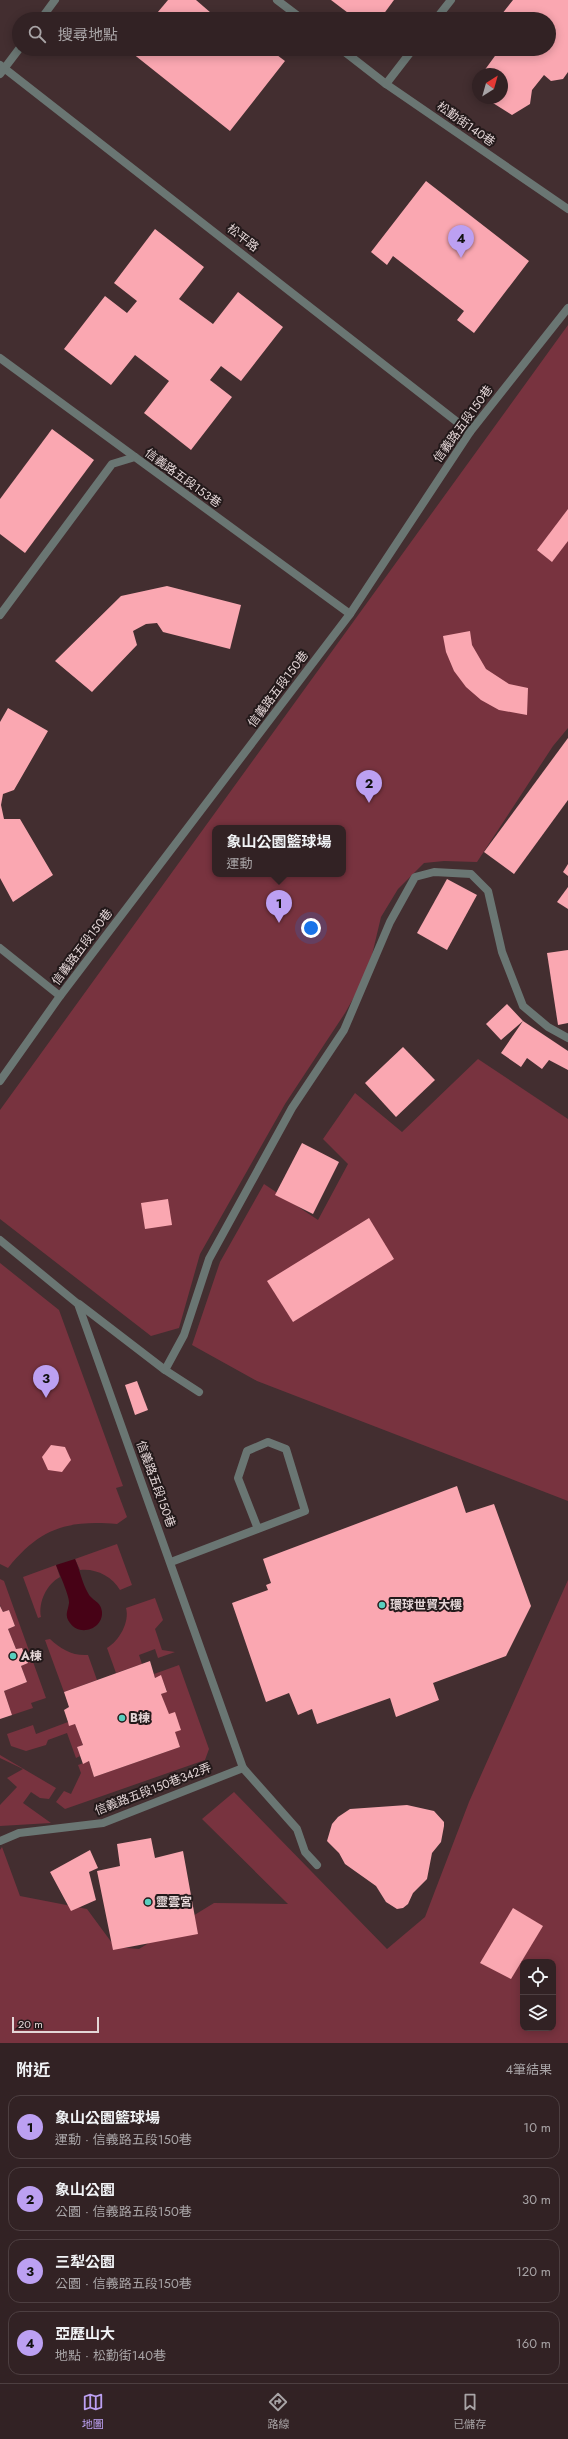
<!DOCTYPE html>
<html lang="zh-TW">
<meta charset="utf-8">
<style>
:root{--surface:#322224;--page:#3a2a2c;--text:#f1f3f6;--muted:#a8a4a6;--line:#4d3f41;--accent:#bca0f2}
body{margin:0;font-family:Jost,"Noto Sans TC",sans-serif;background:var(--page);color:var(--text)}
.controls{position:absolute;right:12px;bottom:12px;display:grid;overflow:hidden;border-radius:8px;box-shadow:0 2px 10px #0003}
.controls button{width:36px;height:36px;display:grid;place-items:center;padding:0;border:0;border-bottom:1px solid var(--line);background:var(--surface);color:var(--text);font:20px sans-serif}
.compass{position:absolute;left:472px;top:68px;width:36px;height:36px;border-radius:50%;background:var(--surface);box-shadow:0 2px 10px #0003;rotate:37deg}
.scale{position:absolute;left:12px;bottom:10px;width:87px;box-sizing:border-box;padding-left:4px;border:2px solid #e4d6d7;border-top:0;font-size:11px;line-height:14px;white-space:nowrap;color:#e4d6d7;-webkit-text-stroke:3px #23191a;paint-order:stroke}
.you{position:absolute;left:311px;top:928px;width:14px;height:14px;margin:-10px;border:3px solid #fff;border-radius:50%;background:#1a73e8;box-shadow:0 0 0 6px #1a73e833}
.badge{display:grid;place-items:center;width:26px;height:26px;border-radius:50%;background:var(--accent);color:#111;font-size:13px;font-weight:700}
.pin{position:absolute;translate:-50% -33px;filter:drop-shadow(0 1px 2px #0008)}
.pin::after{content:'';position:absolute;top:21px;width:14px;height:12px;background:inherit;clip-path:polygon(0 0,100% 0,50% 100%)}
.popup{position:absolute;left:212px;top:825px;width:134px;height:52px;box-sizing:border-box;display:grid;place-content:center;border-radius:8px;background:var(--surface);filter:drop-shadow(0 1px 3px #0005);font-size:13px;white-space:nowrap;color:var(--muted)}
.popup b{font-size:15px;color:var(--text)}
.popup::after{content:'';position:absolute;left:50%;top:100%;margin-left:-8px;border:8px solid transparent;border-top-color:var(--surface)}
.list{margin:0;padding:0;list-style:none}
h2{display:flex;justify-content:space-between;align-items:center;height:52px;margin:0;padding:0 16px;font-size:17px}
h2 small{font-size:13px;font-weight:400;color:var(--muted)}
.list li{display:grid;grid-template-columns:26px 1fr auto;gap:12px;align-items:center;box-sizing:border-box;height:64px;margin:0 8px 8px;padding:0 8px;border:1px solid var(--line);border-radius:12px}
.list b{display:block;font-size:15px;white-space:nowrap}
.list p{margin:0;font-size:13px;white-space:nowrap;color:var(--muted)}
.list em{font-size:13px;font-style:normal;color:var(--muted)}
.icon{flex:none;width:22px;height:22px;fill:none;stroke:currentColor;stroke-width:2;stroke-linecap:round;stroke-linejoin:round}
.map{position:relative;flex:none;width:568px;height:2043px;overflow:hidden}
.search{position:absolute;background:var(--surface);box-shadow:0 2px 10px #0003;left:12px;right:12px;top:12px;height:44px;display:flex;align-items:center;gap:10px;box-sizing:border-box;padding:0 14px;border-radius:22px;color:var(--muted);font-size:15px}
.sheet{height:340px;background:var(--surface)}
nav{display:flex;justify-content:space-around;align-items:center;box-sizing:border-box;height:56px;border-top:1px solid var(--line);background:var(--surface);font-size:11px;color:var(--muted)}
nav a{display:grid;justify-items:center;gap:2px}
nav .on{color:var(--accent)}
.map>svg:first-child{display:block}
.green{fill:#78333f;fill-rule:evenodd}
.water{fill:#470216}
.building{fill:#faa7b1}
.lines{fill:none;stroke-linecap:round;stroke-linejoin:round}
.service{stroke:#6a7673;stroke-width:8}
.pedestrian{stroke:#6a7673;stroke-width:8}
.minor{stroke:#6a7673;stroke-width:8}
.tertiary{stroke:#6a7673;stroke-width:8}
.poi-dot{fill:#59cebe;stroke:#23191a;stroke-width:1.5}
.labels{text-anchor:middle;stroke-width:4;stroke-linejoin:round;paint-order:stroke}
.street-label{font-size:12px;fill:#e4d6d7;stroke:#23191a}
.poi-label{font-size:12px;font-weight:bold;fill:#e4d6d7;stroke:#23191a;text-anchor:start}
</style>
<div class="map">
<svg width="568" height="2043" viewBox="0 0 568 2043">
<rect width="100%" height="100%" fill="#432e30"/>
<!-- green -->
<g class="green">
<path d="M568,325v403l-15,18 -76,116 -33,-1 -20,2 -26,26 -17,28 -9,38 -14,35 -13,23 -60,91 -85,150 -21,74 -28,8 -151,-117v-109zM215,828h128v46h-128z"/>
<path d="M478,1059l90,60v382l-311,-120 -65,-36 28,-83 44,-78 54,36 30,-56 -25,-25 32,-46 47,39z"/>
<path d="M0,1263l59,47 64,176 -7,2 11,29 -10,7c-50,-4 -77,4 -109,44l-8,-4z"/>
<path d="M117,1544l15,41 -12,5c-8,-14 -25,-22 -40,-20l-5,-11z"/>
<path d="M56,1565l4,12c-13,7 -22,25 -19,40l-3,1 -15,-41z"/>
<path d="M0,1579l4,2 42,117 -15,5 2,5 -21,7 -8,-24 23,-9 -6,-16 7,-3 -6,-15 -6,1 -8,-20 7,-3 -6,-16 -6,2 -3,-7z"/>
<path d="M568,1580v463h-568v-193l2,-3 18,49 67,13 28,38 24,2 75,-46 74,1 -86,-85 32,-27 153,157 38,-32 44,-115zM523,1962h30v66h-30z"/>
<path d="M155,1598l8,22 -8,9 7,21 13,2 -17,6 -3,-9 -16,6 3,9 -26,9 -9,-25c12,-7 23,-26 19,-40z"/>
<path d="M50,1639c11,10 22,17 38,16l9,25 -33,12 -19,-52z"/>
<path d="M179,1665l30,84 -4,11 -140,49 -9,-7 8,-11 7,3 10,-21 -3,-8 11,-4 5,16 86,-30 -19,-53 6,-3 -6,-15 -6,2 -1,-4z"/>
<path d="M68,1722l7,2 8,21 -6,2 3,9 -4,2 -9,-25 -19,7 -2,5 -20,6 -15,-5 -4,-12 26,-9 3,9z"/>
<path d="M0,1755l56,33 -7,11 -9,-1 -9,-6 -8,11 28,20 -51,3v-21l17,-18 -10,-9 16,-9 -23,-11z"/>
</g>
<!-- water -->
<path class="water" d="M75,1559c5,11 7,24 13,34 4,8 13,8 14,19 1,17 -22,25 -32,11 -6,-8 -2,-12 -1,-20 1,-6 -10,-30 -13,-38z"/>
<!-- building -->
<g class="building">
<path d="M168,0h28l22,19h-66z"/>
<path d="M331,0h63l-14,19h-24z"/>
<path d="M513,0h55v72l-5,7 -12,2 -7,-6 -12,15 -2,14 -18,11 -27,-17h17v-24h-13l-5,-3 16,-22h49v-30h-51z"/>
<path d="M127,49h129l7,6 6,-6 16,12 -55,70z"/>
<path d="M426,181l103,80 -55,72 -17,-13 7,-9 -71,-55 -6,9 -16,-13z"/>
<path d="M155,229l49,38 -25,32 34,25 25,-32 45,35 -42,54 -20,-15 -11,14 22,17 -41,53 -47,-37 25,-32 -34,-26 -24,30 -47,-36 41,-53 22,17 10,-12 -23,-18z"/>
<path d="M52,429l42,31 -69,93 -25,-19v-35z"/>
<path d="M568,509v32l-16,21 -15,-12z"/>
<path d="M167,586l74,19 -11,44 -67,-17 -6,-9 -11,1 -13,7 4,14 -45,47 -37,-31 66,-65z"/>
<path d="M470,631l2,14 14,24 23,15 19,4 -1,27 -28,-5 -18,-10 -15,-13 -12,-16 -8,-19 -3,-16z"/>
<path d="M8,708l40,23 -34,59 -11,4 -2,11 3,14h16l33,56 -40,27 -13,-24v-156z"/>
<path d="M568,738v62l-54,74 -30,-22z"/>
<path d="M568,864v12l-5,-4z"/>
<path d="M447,879l30,16 -30,55 -30,-17z"/>
<path d="M568,887v22l-11,-7z"/>
<path d="M568,950v73l-10,2 -11,-72z"/>
<path d="M507,1004l16,17 45,30v19l-19,-10 -7,9 -15,-11 -6,9 -20,-14 22,-32 -22,19 -15,-16z"/>
<path d="M403,1047l32,33 -39,37 -31,-34z"/>
<path d="M302,1143l37,19 -26,52 -38,-19z"/>
<path d="M168,1199l4,26 -27,4 -4,-26z"/>
<path d="M369,1218l25,41 -101,63 -26,-41z"/>
<path d="M137,1381l11,29 -13,5 -10,-30z"/>
<path d="M51,1445l14,2 6,13 -9,12 -14,-2 -6,-13z"/>
<path d="M457,1486l9,27 28,-9 37,102 -25,50 -73,27 6,17 -43,17 -6,-19 -73,26 -5,-15 -14,6 -9,-22 -23,9 -34,-99 36,-13 -2,-5 5,-2 -8,-24z"/>
<path d="M0,1606l3,6 6,-2 6,16 -7,3 8,20 6,-1 6,15 -7,3 6,16 -23,9 8,24 -12,4z"/>
<path d="M150,1661l5,17 6,-3 6,17 -6,2 8,20 6,-2 6,18 -6,2 5,15 -86,30 -5,-16 -6,3 -6,-17 6,-2 -8,-21 -6,2 -1,-4 -4,-12 5,-3 -5,-15z"/>
<path d="M407,1805l27,6 10,11v4l-3,16 -9,11 -5,26 -14,14 -5,11 -5,4 -6,1 -11,-7 -10,-16 -31,-22 -6,-11 -12,-12 5,-17 6,-7 12,-8z"/>
<path d="M151,1838l4,20 28,-7 15,83 -85,16 -16,-79 23,-5 -3,-22z"/>
<path d="M90,1850l8,18 -9,4 7,28 -25,11 -21,-39z"/>
<path d="M513,1908l30,18 -32,53 -31,-16z"/>
</g>
<g class="lines">
<!-- service -->
<g class="service">
<path d="M0,615l112,-151 23,-7 215,157"/>
<path d="M0,948l60,48"/>
<path d="M171,1562l134,-51 -19,-62 -18,-7 -21,9 -9,27 20,51"/>
<path d="M243,1768l54,61 8,23 12,13"/>
</g>
<!-- pedestrian -->
<g class="pedestrian">
<path d="M277,0l25,19"/>
<path d="M341,49l45,35"/>
<path d="M0,358l135,99"/>
</g>
<!-- minor -->
<g class="minor">
<path d="M436,19l15,-19"/>
<path d="M413,49l-27,35 182,125"/>
<path d="M0,65l470,367"/>
<path d="M0,1081l60,-85 290,-382 120,-182 98,-124"/>
<path d="M0,1240l78,64 165,464 -140,55 -84,10 -19,8"/>
<path d="M79,1304l86,66 34,22"/>
<path d="M165,1370l19,-35 25,-76 83,-151 52,-78 46,-108 25,-45 19,-5 37,2 17,17 14,61 21,54 25,21 20,11"/>
</g>
<!-- tertiary -->
<g class="tertiary">
<path d="M41,19l14,-19"/>
<path d="M0,74l19,-25"/>
</g>
</g>
<!-- markers -->
<g class="poi-dot">
<circle cx="382" cy="1605" r="4"/>
<circle cx="13" cy="1656" r="4"/>
<circle cx="122" cy="1718" r="4"/>
<circle cx="148" cy="1902" r="4"/>
</g>
<g class="labels">
<!-- street labels -->
<g class="street-label">
<text transform="translate(466 124) rotate(35)" y="4">松勤街140巷</text>
<text transform="translate(243 238) rotate(38)" y="4">松平路</text>
<text transform="translate(463 424) rotate(-54)" y="4">信義路五段150巷</text>
<text transform="translate(183 478) rotate(36)" y="4">信義路五段153巷</text>
<text transform="translate(278 689) rotate(-53)" y="4">信義路五段150巷</text>
<text transform="translate(82 947) rotate(-53)" y="4">信義路五段150巷</text>
<text transform="translate(156 1484) rotate(70)" y="4">信義路五段150巷</text>
<text transform="translate(153 1789) rotate(-21)" y="4">信義路五段150巷342弄</text>
</g>
<!-- poi labels -->
<g class="poi-label">
<text x="390" y="1609">環球世貿大樓</text>
<text x="21" y="1660">A棟</text>
<text x="130" y="1722">B棟</text>
<text x="156" y="1906">靈雲宮</text>
</g>
</g>
</svg>
<div class="controls">
<button><svg class="icon" aria-label="locate" viewBox="0 0 24 24"><circle cx="12" cy="12" r="6"/><path d="M12 2v4M12 18v4M2 12h4M18 12h4"/></svg></button>
<button><svg class="icon" aria-label="layers" viewBox="0 0 24 24"><path d="M12 4l9 5-9 5-9-5zM3 14l9 5 9-5"/></svg></button>
</div>
<svg class="compass" viewBox="-18 -18 36 36"><path d="M0-13l5 13h-10z" fill="#e53935"/><path d="M0 13l5-13h-10z" fill="#a8a4a6"/></svg>
<div class="scale">20 m</div>
<div class="you"></div>
<div class="pin badge" style="left:279px;top:923px">1</div>
<div class="popup"><b>象山公園籃球場</b>運動</div>
<div class="pin badge" style="left:369px;top:803px">2</div>
<div class="pin badge" style="left:46px;top:1398px">3</div>
<div class="pin badge" style="left:461px;top:258px">4</div>
<div class="search"><svg class="icon" aria-label="search" viewBox="0 0 24 24"><circle cx="10" cy="10" r="6"/><path d="M15 15l6 6"/></svg>搜尋地點</div>
</div>
<section class="sheet">
<h2>附近<small>4筆結果</small></h2>
<ul class="list">
<li><span class="badge">1</span><div><b>象山公園籃球場</b><p>運動 · 信義路五段150巷</p></div><em>10 m</em></li>
<li><span class="badge">2</span><div><b>象山公園</b><p>公園 · 信義路五段150巷</p></div><em>30 m</em></li>
<li><span class="badge">3</span><div><b>三犁公園</b><p>公園 · 信義路五段150巷</p></div><em>120 m</em></li>
<li><span class="badge">4</span><div><b>亞歷山大</b><p>地點 · 松勤街140巷</p></div><em>160 m</em></li>
</ul>
</section>
<nav>
<a class="on"><svg class="icon" aria-label="map" viewBox="0 0 24 24"><path d="M3 6l6-2 6 2 6-2v14l-6 2-6-2-6 2zM9 4v14M15 6v14"/></svg>地圖</a>
<a><svg class="icon" aria-label="directions" viewBox="0 0 24 24"><path d="M12 3l9 9-9 9-9-9zM9 14v-3h6M13 9l2 2-2 2"/></svg>路線</a>
<a><svg class="icon" aria-label="saved" viewBox="0 0 24 24"><path d="M7 4h10v16l-5-4-5 4z"/></svg>已儲存</a>
</nav>
